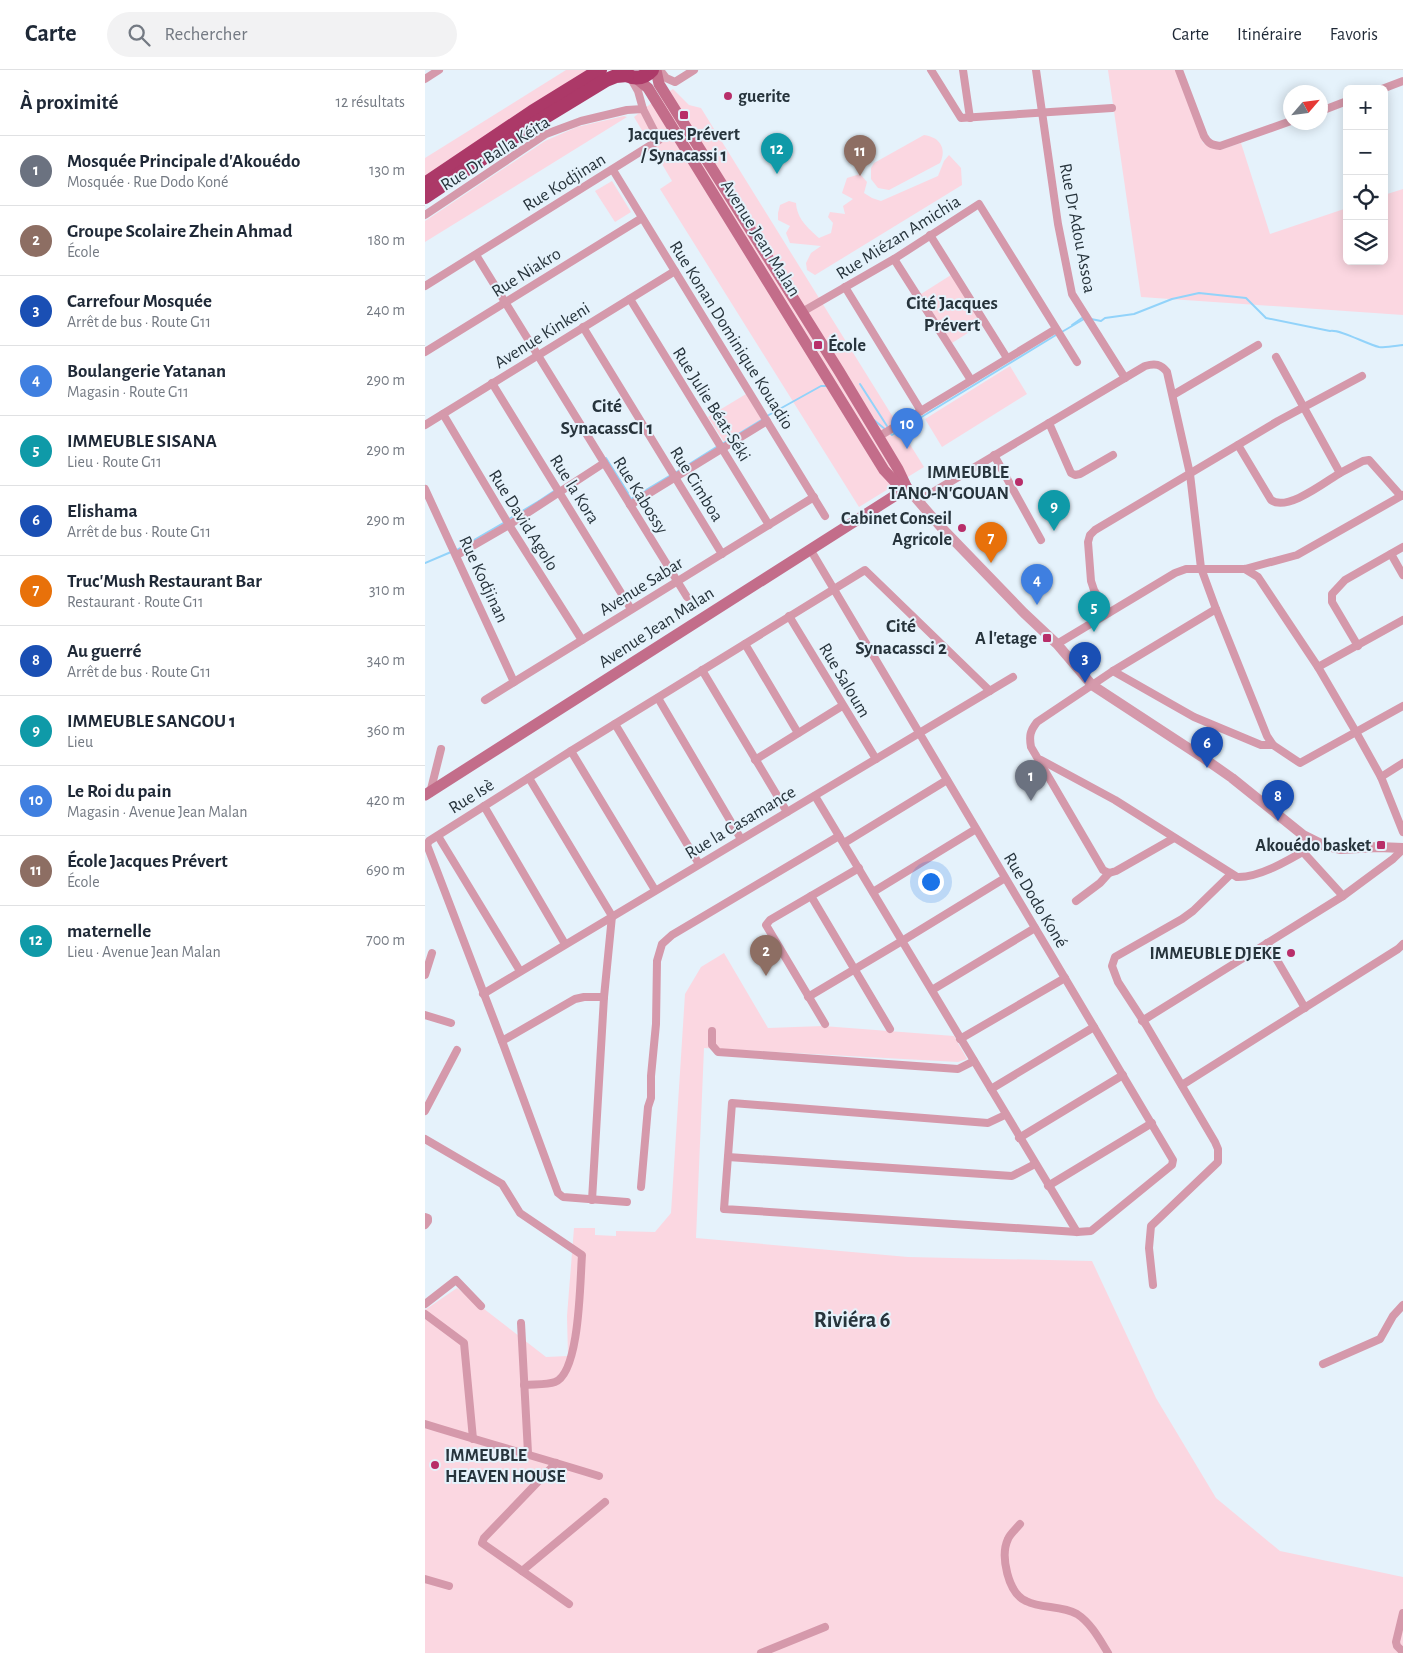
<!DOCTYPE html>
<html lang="fr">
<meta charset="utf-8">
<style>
:root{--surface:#fff;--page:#f2f2f3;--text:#1f2937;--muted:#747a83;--line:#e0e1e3;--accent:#ea580c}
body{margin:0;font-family:"Alegreya Sans",sans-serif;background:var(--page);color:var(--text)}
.controls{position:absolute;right:15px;top:15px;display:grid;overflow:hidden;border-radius:8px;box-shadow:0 2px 12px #0003}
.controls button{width:45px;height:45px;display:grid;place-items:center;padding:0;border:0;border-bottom:1px solid var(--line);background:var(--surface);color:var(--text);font:25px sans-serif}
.compass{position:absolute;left:858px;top:15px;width:45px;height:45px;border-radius:50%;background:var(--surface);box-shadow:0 2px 12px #0003;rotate:62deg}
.you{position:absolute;left:505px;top:811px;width:18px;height:18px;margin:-12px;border:4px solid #fff;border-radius:50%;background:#1a73e8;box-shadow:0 0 0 8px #1a73e833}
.badge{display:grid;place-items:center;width:32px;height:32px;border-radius:50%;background:var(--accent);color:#fff;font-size:16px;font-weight:700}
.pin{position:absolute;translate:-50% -41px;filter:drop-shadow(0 1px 2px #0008)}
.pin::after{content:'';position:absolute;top:26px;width:18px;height:15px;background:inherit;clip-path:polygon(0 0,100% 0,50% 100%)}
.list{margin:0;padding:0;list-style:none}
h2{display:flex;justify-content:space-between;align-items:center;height:65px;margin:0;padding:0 20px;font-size:21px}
h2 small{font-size:16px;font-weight:400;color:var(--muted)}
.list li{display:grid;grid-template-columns:32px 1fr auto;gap:15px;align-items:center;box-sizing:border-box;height:70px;padding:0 20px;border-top:1px solid var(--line)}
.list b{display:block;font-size:19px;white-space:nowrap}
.list p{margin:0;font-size:16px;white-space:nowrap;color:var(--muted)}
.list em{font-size:16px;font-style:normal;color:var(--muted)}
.icon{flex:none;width:28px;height:28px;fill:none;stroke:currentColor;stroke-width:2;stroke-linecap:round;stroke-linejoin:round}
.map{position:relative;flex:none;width:978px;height:1583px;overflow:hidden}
header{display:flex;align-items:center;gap:30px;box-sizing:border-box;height:70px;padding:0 25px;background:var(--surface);border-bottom:1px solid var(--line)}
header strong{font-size:24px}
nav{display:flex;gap:28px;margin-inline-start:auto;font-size:18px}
.search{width:350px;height:45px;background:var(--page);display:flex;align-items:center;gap:12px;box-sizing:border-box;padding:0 18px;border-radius:28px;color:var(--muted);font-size:19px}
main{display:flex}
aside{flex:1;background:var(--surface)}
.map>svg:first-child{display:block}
.green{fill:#fbd7e1}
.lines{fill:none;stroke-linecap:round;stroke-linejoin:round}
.stream{stroke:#92d3fa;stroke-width:2}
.minor{stroke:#d599ab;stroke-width:8}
.tertiary{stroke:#d599ab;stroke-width:10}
.secondary{stroke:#c36d8a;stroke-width:11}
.trunk{stroke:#ac3968;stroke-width:14}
.poi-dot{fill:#b82e69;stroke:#e5f2fb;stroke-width:2}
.labels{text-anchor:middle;stroke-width:4;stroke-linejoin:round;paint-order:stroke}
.poi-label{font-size:18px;font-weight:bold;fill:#27343c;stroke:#e5f2fb;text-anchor:end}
.street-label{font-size:18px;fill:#27343c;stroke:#e5f2fb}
.neighbourhood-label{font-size:19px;font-weight:bold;fill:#27343c;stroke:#e5f2fb}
.district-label{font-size:22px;font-weight:bold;fill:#27343c;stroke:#e5f2fb}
</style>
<header>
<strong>Carte</strong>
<div class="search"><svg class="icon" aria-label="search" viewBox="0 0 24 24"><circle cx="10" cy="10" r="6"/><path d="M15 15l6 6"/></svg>Rechercher</div>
<nav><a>Carte</a><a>Itinéraire</a><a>Favoris</a></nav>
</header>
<main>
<aside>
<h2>À proximité<small>12 résultats</small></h2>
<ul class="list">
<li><span class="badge" style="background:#6b7280">1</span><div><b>Mosquée Principale d'Akouédo</b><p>Mosquée · Rue Dodo Koné</p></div><em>130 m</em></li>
<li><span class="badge" style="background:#8d6e63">2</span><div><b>Groupe Scolaire Zhein Ahmad</b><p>École</p></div><em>180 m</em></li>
<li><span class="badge" style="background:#1a4fb4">3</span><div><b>Carrefour Mosquée</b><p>Arrêt de bus · Route G11</p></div><em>240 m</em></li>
<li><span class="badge" style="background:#3f7fe0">4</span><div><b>Boulangerie Yatanan</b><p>Magasin · Route G11</p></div><em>290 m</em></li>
<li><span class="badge" style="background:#0f9aa8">5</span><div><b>IMMEUBLE SISANA</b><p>Lieu · Route G11</p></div><em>290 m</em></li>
<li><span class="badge" style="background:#1a4fb4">6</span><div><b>Elishama</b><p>Arrêt de bus · Route G11</p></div><em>290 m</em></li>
<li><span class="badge" style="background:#e8710a">7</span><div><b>Truc'Mush Restaurant Bar</b><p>Restaurant · Route G11</p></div><em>310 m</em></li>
<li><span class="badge" style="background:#1a4fb4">8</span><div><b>Au guerré</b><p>Arrêt de bus · Route G11</p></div><em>340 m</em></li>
<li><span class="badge" style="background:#0f9aa8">9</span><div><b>IMMEUBLE SANGOU 1</b><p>Lieu</p></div><em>360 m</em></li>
<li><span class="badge" style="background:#3f7fe0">10</span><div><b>Le Roi du pain</b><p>Magasin · Avenue Jean Malan</p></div><em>420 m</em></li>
<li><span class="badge" style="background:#8d6e63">11</span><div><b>École Jacques Prévert</b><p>École</p></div><em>690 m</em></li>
<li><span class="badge" style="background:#0f9aa8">12</span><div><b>maternelle</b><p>Lieu · Avenue Jean Malan</p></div><em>700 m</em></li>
</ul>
</aside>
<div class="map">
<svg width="978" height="1583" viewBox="0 0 978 1583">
<rect width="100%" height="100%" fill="#e5f2fb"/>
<!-- green -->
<g class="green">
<path d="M141,0h22l-163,107v-19z"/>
<path d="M683,0h70l25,73 17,7 21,-7 29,91 77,-26v53h37v-66l19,-6v126l-262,-18z"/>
<path d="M248,19l16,16 12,3 223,359 -65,40 -199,-318 12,-8 -38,-64 24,-19z"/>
<path d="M199,46l3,1 -202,125v-21l120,-80 32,-14z"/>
<path d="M499,65c16,2 23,14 16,28l-51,27 -11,-2 -7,-9v-11l3,-5z"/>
<path d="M524,85l12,13 1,17 -147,90 -8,-5 -1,-7 5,-10 10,-7 -31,-3 -4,-10 4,-7 -12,-6v-7l2,-8 9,-4 7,2c1,16 12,25 23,35l12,-5 2,-10 -5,-6 2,-5 15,2 -2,-8 10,-7 -11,-6 5,-15 13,-4 7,8 -3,11 8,5 9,3 57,-25 6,-15z"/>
<path d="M187,111l19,31 -16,10 -20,-31z"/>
<path d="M526,205l31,49 -30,19 -31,-49z"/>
<path d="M585,296l17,28 -85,53 -17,-28z"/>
<path d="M321,324l16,25 -38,23 -16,-25z"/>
<path d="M299,883l44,75 55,-2 131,10 13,23 -9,3 -254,-14 -8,190 212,19 184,4 64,137 60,100 64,53 123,26v76h-978v-343l32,-22 89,69 22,-1 -1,-40 7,-88h21v7l21,1v-5l39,1 16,-19 14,-219 16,-27z"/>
</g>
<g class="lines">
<!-- stream -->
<g class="stream">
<path d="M666,249l10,2 4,-3 29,-4 38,-15 27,-6 47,5 20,20 64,13c10,-2 36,13 49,16 7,1 16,-1 24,-2"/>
<path d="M647,255l10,-7"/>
<path d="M635,263l24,-14"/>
<path d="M435,314l27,42"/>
<path d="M342,346l54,-30h6"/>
<path d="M449,350l12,10"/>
<path d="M465,363l2,2 164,-100"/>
<path d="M297,374l41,-25"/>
<path d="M181,388l22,35"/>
<path d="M250,403l43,-27"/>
<path d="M203,424l3,5 40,-24"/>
<path d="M114,431l15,-10"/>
<path d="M84,449l30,-18"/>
<path d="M30,481l50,-29"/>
<path d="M0,493l26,-11"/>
</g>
<!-- minor -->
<g class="minor">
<path d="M235,0l6,8 9,4 19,-12"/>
<path d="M506,0l30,48 151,-10"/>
<path d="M538,0l7,48"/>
<path d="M611,0l22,154 14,70 53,84"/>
<path d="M754,0l25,66c4,7 7,9 16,10l71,-25"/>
<path d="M0,9l14,-9"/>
<path d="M957,19l21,-8"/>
<path d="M896,41l26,-10"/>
<path d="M188,100l212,346"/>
<path d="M0,145l121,-81 35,-13 46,-11 16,-1"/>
<path d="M505,165l77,123"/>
<path d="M51,185l211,342"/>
<path d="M469,189l77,121"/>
<path d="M0,216l234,-146 -16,-31 -5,-18 -8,-14"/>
<path d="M420,217l76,124"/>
<path d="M205,229l139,226"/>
<path d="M377,242l92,-53 85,-55 98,158"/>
<path d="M158,257l139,227"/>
<path d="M0,282l217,-134"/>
<path d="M851,287l64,116 23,-12 6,-1 32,36"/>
<path d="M67,313l139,226"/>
<path d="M748,325l85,-50"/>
<path d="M18,344l66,111 73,115"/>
<path d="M624,353l22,50 4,2 5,-1 33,-19"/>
<path d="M0,355l250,-154"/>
<path d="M453,367l178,-108"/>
<path d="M813,375l33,55c16,12 54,-18 69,-27"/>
<path d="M569,385l47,85"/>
<path d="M0,419l89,193"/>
<path d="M493,431l227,-135c10,-3 16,-2 22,6l23,102 11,94 15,41 51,127 6,9h-12l-67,-28 -81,-46"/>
<path d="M205,435l137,-84"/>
<path d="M385,479l363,611 -1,5 -81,66 -14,1 -353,-23 8,-106 256,20 17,-8"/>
<path d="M966,484l12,21"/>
<path d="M32,485l52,-30 95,-62"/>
<path d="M820,499l13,8 60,90 38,65 25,45 22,55"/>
<path d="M683,543l-14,-23 -3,-9 -3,-39 2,-7 5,-5 183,-109 84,-45"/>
<path d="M364,546l87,143"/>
<path d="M320,574l53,89"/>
<path d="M632,574l118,-71 11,-4h59l52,-14 106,-60"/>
<path d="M933,576l-26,-44v-8l13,-14 58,-33"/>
<path d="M893,597l85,-47"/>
<path d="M277,600l85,142"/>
<path d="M233,628l83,141"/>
<path d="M60,630l329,-203"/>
<path d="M190,654l84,140"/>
<path d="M848,675l27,18 103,-57"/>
<path d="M146,681l84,139"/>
<path d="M330,690l87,-54"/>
<path d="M616,690l74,40 122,77c25,1 60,-22 81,-34"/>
<path d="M956,707l22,-14"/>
<path d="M104,708l83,138 -8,81 -12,203"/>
<path d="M5,723l11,-44"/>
<path d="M390,726l262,436"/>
<path d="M59,736l81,138"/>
<path d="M13,766l82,135"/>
<path d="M749,768l-58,33 -7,2 -6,-3 -72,-123c-2,-11 -1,-16 6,-25l76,-51 103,-62"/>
<path d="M419,773l103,-63"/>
<path d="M878,782l40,44"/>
<path d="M448,822l103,-63"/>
<path d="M386,826l79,133"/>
<path d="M651,831l24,-18 9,-10"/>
<path d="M842,873l38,65"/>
<path d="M0,905l7,-22"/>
<path d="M507,920l103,-62"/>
<path d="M58,924l530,-317"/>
<path d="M383,927l94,-56 103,-63"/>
<path d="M0,945l26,8"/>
<path d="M717,951l201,-125 50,-37 10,-10"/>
<path d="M400,954l-59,-99 4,-5 89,-52"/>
<path d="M287,961v14l6,7 240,17 16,-8"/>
<path d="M535,969l105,-61"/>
<path d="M77,971l73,-42 9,-2h20"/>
<path d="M757,1015l216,-136 5,-5"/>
<path d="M566,1019l103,-62"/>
<path d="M0,1041l32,-61"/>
<path d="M594,1068l104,-63"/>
<path d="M0,1069l77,45 18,29 62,42c-2,25 -2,118 -27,127 -8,3 -21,2 -31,3"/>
<path d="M303,1087l284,19 23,-12"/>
<path d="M623,1116l104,-63"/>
<path d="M216,1117l7,-80 3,-9v-22l5,-52 1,-63 5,-17 10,-9 167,-99"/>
<path d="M202,1132l-64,-5 -5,-4 -56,-152 -75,-196 2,-4 142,-90 294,-181 125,121"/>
<path d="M0,1147l3,1v3l-3,4"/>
<path d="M728,1215l-4,-37 2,-22 67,-64v-13l-3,-7 -69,-117 -28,-43 -6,-16 3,-9 67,-38 11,-8 38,-37"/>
<path d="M0,1234l31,-24 25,26"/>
<path d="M0,1244l39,29 9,96"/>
<path d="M96,1253l7,130"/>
<path d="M898,1294l57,-25 13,-23 10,-11"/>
<path d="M0,1354c58,18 116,34 174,52"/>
<path d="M131,1393l-72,75 -2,5 87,61"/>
<path d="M595,1454c-4,5 -10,10 -12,15 -8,17 0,54 18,62 16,8 35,4 51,13 14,9 23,26 31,39"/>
<path d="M97,1501l83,-69"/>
<path d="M0,1509l24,7"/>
<path d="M978,1543l-7,29 1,4 6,6"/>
<path d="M336,1583l64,-26"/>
</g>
<!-- tertiary -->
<path class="tertiary" d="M482,418l33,38 84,87 33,31 35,41 110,72 30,21 71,57 20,10 18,4 37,-2 25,1"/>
<!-- secondary -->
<g class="secondary">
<path d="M231,0l3,14 180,287 59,98 9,19"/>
<path d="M211,8l12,10 236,382 14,15 9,3"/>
<path d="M0,725l482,-307"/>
</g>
<!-- trunk -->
<g class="trunk">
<path d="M196,0c9,10 22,10 31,0"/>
<path d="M0,114l107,-72 68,-42"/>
<path d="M0,127l112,-75 69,-42 10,-4 11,-1"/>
</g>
</g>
<!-- markers -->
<g class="poi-dot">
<circle cx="303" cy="26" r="5"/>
<rect x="254" y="40" width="10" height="10" rx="2.5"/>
<rect x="388" y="270" width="10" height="10" rx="2.5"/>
<circle cx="594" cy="412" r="5"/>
<circle cx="537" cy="458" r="5"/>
<rect x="617" y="563" width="10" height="10" rx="2.5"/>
<rect x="951" y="770" width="10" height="10" rx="2.5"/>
<circle cx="866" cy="883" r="5"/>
<circle cx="10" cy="1395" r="5"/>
</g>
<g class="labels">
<!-- poi labels -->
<g class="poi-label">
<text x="313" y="32" text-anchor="start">guerite</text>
<text x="259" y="70" text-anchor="middle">Jacques Prévert<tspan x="259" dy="21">/ Synacassi 1</tspan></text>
<text x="403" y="281" text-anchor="start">École</text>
<text x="584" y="408">IMMEUBLE<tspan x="584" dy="21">TANO-N'GOUAN</tspan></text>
<text x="527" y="454">Cabinet Conseil<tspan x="527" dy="21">Agricole</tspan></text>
<text x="612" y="574">A l'etage</text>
<text x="946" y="781">Akouédo basket</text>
<text x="856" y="889">IMMEUBLE DJEKE</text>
<text x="20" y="1391" text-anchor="start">IMMEUBLE<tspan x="20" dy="21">HEAVEN HOUSE</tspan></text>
</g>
<!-- street labels -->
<g class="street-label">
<text transform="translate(70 83) rotate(-32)" y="6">Rue Dr Balla Kéita</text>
<text transform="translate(139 112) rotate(-32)" y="6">Rue Kodjinan</text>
<text transform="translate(653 158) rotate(79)" y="6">Rue Dr Adou Assoa</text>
<text transform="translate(473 167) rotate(-32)" y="6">Rue Miézan Amichia</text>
<text transform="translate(336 168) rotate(58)" y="6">Avenue Jean Malan</text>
<text transform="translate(101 202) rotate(-32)" y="6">Rue Niakro</text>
<text transform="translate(117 265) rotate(-32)" y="6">Avenue Kinkeni</text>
<text transform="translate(307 265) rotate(58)" y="6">Rue Konan Dominique Kouadio</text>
<text transform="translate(287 334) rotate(58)" y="6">Rue Julie Béat-Séki</text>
<text transform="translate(272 414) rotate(58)" y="6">Rue Cimboa</text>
<text transform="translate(150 419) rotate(58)" y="6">Rue la Kora</text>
<text transform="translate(216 425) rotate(58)" y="6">Rue Kabossy</text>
<text transform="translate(99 450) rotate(58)" y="6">Rue David Agolo</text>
<text transform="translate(59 509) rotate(65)" y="6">Rue Kodjinan</text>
<text transform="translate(216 516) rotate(-32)" y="6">Avenue Sabar</text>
<text transform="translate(231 557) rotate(-33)" y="6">Avenue Jean Malan</text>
<text transform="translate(420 610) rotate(59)" y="6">Rue Saloum</text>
<text transform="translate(46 726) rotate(-32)" y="6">Rue Isè</text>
<text transform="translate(315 752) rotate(-31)" y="6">Rue la Casamance</text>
<text transform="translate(611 830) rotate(59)" y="6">Rue Dodo Koné</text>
</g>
<!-- neighbourhood labels -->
<g class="neighbourhood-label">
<text x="527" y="239">Cité Jacques<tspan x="527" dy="22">Prévert</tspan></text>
<text x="182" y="342">Cité<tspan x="182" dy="22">SynacassCI 1</tspan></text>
<text x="476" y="562">Cité<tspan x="476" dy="22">Synacassci 2</tspan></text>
</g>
<!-- district labels -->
<g class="district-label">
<text x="427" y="1257">Riviéra 6</text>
</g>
</g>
</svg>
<div class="controls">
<button>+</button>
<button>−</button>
<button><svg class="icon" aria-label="locate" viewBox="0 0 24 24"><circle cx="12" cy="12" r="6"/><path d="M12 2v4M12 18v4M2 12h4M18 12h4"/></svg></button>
<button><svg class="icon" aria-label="layers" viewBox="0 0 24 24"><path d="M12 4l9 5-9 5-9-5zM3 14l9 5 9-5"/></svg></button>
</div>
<svg class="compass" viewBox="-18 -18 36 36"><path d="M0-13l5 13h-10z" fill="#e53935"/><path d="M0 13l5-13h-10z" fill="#747a83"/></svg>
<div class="you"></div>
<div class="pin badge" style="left:606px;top:731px;background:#6b7280">1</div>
<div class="pin badge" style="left:341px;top:906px;background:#8d6e63">2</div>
<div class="pin badge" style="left:660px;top:613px;background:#1a4fb4">3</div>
<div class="pin badge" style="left:612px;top:535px;background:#3f7fe0">4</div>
<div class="pin badge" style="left:669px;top:562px;background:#0f9aa8">5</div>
<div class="pin badge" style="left:782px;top:698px;background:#1a4fb4">6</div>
<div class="pin badge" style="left:566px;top:493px;background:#e8710a">7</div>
<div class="pin badge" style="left:853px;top:751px;background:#1a4fb4">8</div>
<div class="pin badge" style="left:629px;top:461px;background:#0f9aa8">9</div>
<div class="pin badge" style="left:482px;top:379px;background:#3f7fe0">10</div>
<div class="pin badge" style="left:435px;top:106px;background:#8d6e63">11</div>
<div class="pin badge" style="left:352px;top:104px;background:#0f9aa8">12</div>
</div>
</main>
